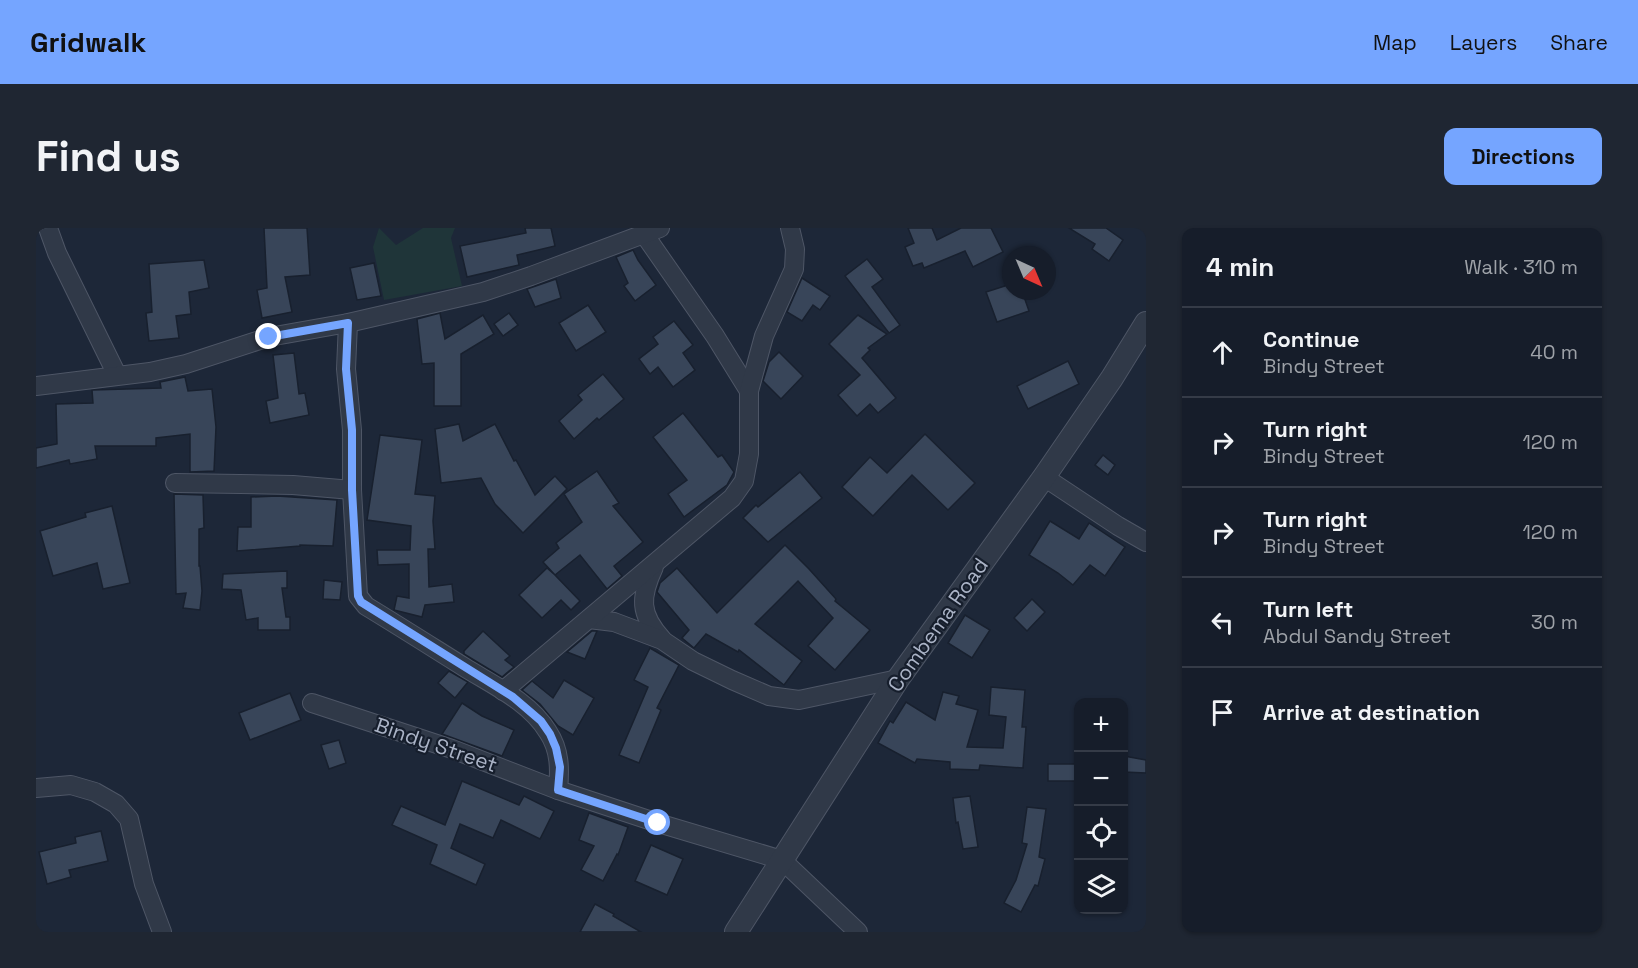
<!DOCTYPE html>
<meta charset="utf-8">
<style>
:root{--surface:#161d2a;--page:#1f2632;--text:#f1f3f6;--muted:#9ea2a8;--line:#353b47;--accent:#75a5ff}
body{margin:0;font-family:"Space Grotesk",sans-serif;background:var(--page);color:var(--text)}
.controls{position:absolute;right:18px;bottom:18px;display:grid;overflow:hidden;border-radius:12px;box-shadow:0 2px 4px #0004}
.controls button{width:54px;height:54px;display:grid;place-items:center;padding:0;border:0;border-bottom:2px solid var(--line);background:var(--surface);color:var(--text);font:30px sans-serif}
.compass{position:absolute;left:966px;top:18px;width:54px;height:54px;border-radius:50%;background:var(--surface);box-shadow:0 2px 4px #0004;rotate:136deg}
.stop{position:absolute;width:18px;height:18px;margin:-14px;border:4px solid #75a5ff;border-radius:50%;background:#fff}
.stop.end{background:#75a5ff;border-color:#fff;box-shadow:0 2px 6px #0008}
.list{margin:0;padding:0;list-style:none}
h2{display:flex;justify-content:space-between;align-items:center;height:78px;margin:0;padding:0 24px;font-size:26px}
h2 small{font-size:20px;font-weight:400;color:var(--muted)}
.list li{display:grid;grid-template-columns:39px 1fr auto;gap:18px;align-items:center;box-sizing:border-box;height:90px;padding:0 24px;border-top:2px solid var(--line)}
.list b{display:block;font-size:22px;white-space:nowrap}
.list p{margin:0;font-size:20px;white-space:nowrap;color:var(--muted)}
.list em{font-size:20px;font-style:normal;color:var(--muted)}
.icon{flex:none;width:33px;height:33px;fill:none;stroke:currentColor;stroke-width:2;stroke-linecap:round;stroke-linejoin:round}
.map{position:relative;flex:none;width:1110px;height:704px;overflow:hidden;border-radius:12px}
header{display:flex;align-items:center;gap:36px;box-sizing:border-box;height:84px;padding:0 30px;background:var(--accent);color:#111}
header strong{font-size:28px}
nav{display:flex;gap:33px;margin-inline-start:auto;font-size:21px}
.intro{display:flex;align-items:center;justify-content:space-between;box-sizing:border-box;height:144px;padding:0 36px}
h1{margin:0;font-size:42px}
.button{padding:15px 27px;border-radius:12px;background:var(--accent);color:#111;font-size:21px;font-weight:700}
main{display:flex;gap:36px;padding:0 36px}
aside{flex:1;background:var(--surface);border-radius:12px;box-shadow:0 2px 4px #0004}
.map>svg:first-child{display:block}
.green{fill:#1f3539}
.building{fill:#384559;stroke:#18202e;stroke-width:1.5}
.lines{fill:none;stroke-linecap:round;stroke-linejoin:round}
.minor-casing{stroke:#4e5666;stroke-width:20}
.tertiary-casing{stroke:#4e5666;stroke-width:24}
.minor{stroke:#303948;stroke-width:18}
.tertiary{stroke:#303948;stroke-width:22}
.route{stroke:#75a5ff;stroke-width:8}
.labels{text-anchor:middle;stroke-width:4.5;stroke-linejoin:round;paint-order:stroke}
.street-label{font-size:21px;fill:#aab3c6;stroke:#161e2c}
</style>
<header>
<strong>Gridwalk</strong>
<nav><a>Map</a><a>Layers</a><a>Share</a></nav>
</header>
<div class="intro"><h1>Find us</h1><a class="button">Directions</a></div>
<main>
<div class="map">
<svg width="1110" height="704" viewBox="0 0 1110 704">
<rect width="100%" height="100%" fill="#1d2738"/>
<!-- green -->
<path class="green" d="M343,0l17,17 27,-17h32l-4,10 11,48 -78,14 -11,-53z"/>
<!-- building -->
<g class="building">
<path d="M228,0h43l3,47 -25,2 7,35 -30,6 -5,-28 10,-2z"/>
<path d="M489,0h26l4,18 -38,9 2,10 -52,12 -7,-31 66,-13z"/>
<path d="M872,0h24l5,12 24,-12h30l12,24 -30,15 -8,-16 -41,17 -2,-5 -9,3 -8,-19 9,-4z"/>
<path d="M1033,0h37l17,12 -14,21 -17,-12 3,-5z"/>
<path d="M597,22l5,10 18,25 -21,16 -11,-15 4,-3 -12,-26z"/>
<path d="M831,31l16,20 -11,8 28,38 -11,8 -44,-57z"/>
<path d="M168,32l5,28 -20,4 2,22 -15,2 3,22 -30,3 -3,-28 6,-1 -3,-48z"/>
<path d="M338,35l7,33 -24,4 -7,-32z"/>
<path d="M766,50l28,18 -10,14 -7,-5 -11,16 -15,-9z"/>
<path d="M520,51l5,19 -26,9 -8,-18z"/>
<path d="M975,56v7h11l7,20 -32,11 -11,-30z"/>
<path d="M552,77l18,27 -30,19 -17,-28z"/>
<path d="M404,85l5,26 38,-24 11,19 -33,20v52h-27v-43l-12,1 -5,-45z"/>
<path d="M473,85l9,12 -15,11 -9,-12z"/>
<path d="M822,87l29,19 -19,14 2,2 -8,8 34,40 -18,15 -8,-9 -13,12 -19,-21 22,-20 -31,-31z"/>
<path d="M638,93l19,24 -10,8 12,17 -22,17 -15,-20 -8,7 -11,-15 19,-15 -5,-7z"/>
<path d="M743,124l24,24 -22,23 -18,-18 6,-19z"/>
<path d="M258,125l5,41 6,-1 4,22 -39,8 -4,-22 12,-3 -5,-43z"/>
<path d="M1032,133l11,23 -51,25 -11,-23z"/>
<path d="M567,146l21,25 -25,21 -2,-2 -23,21 -15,-18 23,-21 -4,-5z"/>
<path d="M149,149l3,14 24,-2 4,38 -2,44 -24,1v-38l-34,4v8h-61l2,13 -27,5 -1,-4 -33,8v-20l21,-4 -1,-40 37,-1 -1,-13 69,-2 -1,-6z"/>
<path d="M647,185l35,44 4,-2 12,17 -7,13 -43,32 -16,-23 19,-14 -34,-43z"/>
<path d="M423,196l4,17 32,-17 19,37 2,-1 19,35 20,-19 12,13 -44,44 -28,-29 -14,-26 -40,5 -6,-54z"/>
<path d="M889,206l50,49 -27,27 -36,-35 -39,41 -31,-29 28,-30 17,16z"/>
<path d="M344,207l42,5 -7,54 20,2 -2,25 2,28h-7l1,38 23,-3 2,18 -29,3 -3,12 -28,-7 3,-14 12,2v-34l-31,1 -1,-15h33l1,-24 -44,-6z"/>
<path d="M1067,227l12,10 -7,10 -13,-10z"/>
<path d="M561,243l22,32 -6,3 30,36 -29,24 8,10 -15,13 -27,-34 -25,20 25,26 -9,9 -10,-10 -19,18 -23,-23 28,-27 8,7 -12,-13 16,-14 -3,-5 26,-21 -18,-28z"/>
<path d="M764,244l22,26 -54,44 -25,-24 13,-13 2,2z"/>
<path d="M138,266l29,1 1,33 -5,1v37h1l2,25 -2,19 -17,-2 3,-15 -10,1z"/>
<path d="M241,268l60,4 -4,46 -33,-1v1l-63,5 1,-24h13v-30z"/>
<path d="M76,278l18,77 -27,6 -6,-26 -44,13 -13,-45 46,-14 -1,-4z"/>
<path d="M1014,293l29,18 10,-16 36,24 -20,29 -15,-11 -17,20 -15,-12 -29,-18z"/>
<path d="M749,317l24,24 27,30 -1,2 35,29 -35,40 -27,-24 25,-28 -35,-37 -43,43 47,37 -18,24 -45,-35 -1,2 -32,-18 -12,14 -12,-10 7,-8 -32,-38 3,-9 17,-15 40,45z"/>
<path d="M251,343v17h-5l4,29h4v13h-32v-12l-12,2 -5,-30 -19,-1 1,-15z"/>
<path d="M288,352l18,2 -2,18 -17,-1z"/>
<path d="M996,371l13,13 -18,19 -13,-13z"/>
<path d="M929,387l25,15 -18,28 -24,-15z"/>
<path d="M447,403l27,25 -5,4 9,7 -12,10 -38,-23v-3z"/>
<path d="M556,403h5l-12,28 -18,-7z"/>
<path d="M614,420l29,17 -22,43 4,2 -22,53 -20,-8 29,-68 -14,-7z"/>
<path d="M413,443l19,11 -13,16 -17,-15z"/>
<path d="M528,452l30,18 -21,37 -15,-9 -18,-22 -18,-14 10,-9 21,17z"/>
<path d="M955,459l34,3 -3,37h4l-3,41 -43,-3 -1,5 -29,-1v-7l-33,-3 -2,4 -37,-20 12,-22 3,2 13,-21 29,18 8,-28 16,4 -3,8 22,6 -11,37 36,1 3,-31 -17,-2z"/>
<path d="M254,465l11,27 -51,20 -11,-27z"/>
<path d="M426,475l20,13 32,14 -12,26 -60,-22z"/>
<path d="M303,512l7,23 -17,6 -8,-24z"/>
<path d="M1088,528l22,4v13l-22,-1z"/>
<rect x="1012" y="536" width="27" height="17"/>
<path d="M426,553l57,24 5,-9 30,15 -14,28 -39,-19 -8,18 -33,-14 -9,24 34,16 -9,21 -46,-21 7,-19 -45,-20 9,-19 44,19z"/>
<path d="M934,568l8,51 -15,2 -5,-27 -2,1 -3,-25z"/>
<path d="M991,579l19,2 -7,48 6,2 -7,27 -3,-1 -14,27 -17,-9 12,-23 11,-36 -5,-1z"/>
<path d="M553,585l39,14 -10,28 -1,-1 -14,27 -22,-11 13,-24 -15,-6z"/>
<path d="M65,603l7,30 -39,9 2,7 -24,7 -8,-32 37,-9 -1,-6z"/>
<path d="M615,617l32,14 -16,36 -32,-14z"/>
<path d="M559,676l19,10 -1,2 28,16h-61z"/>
</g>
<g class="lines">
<!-- minor casing -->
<g class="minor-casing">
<g id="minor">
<path d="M12,0l9,25 60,122"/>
<path d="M608,6l71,102 34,55"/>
<path d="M312,95l-2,46 6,61v60l6,106 8,10c33,20 66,41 98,61 29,18 66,35 84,65 12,18 12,37 10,58"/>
<path d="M0,158l114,-14 36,-8 83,-27 79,-14 135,-31 48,-16 129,-48"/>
<path d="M1008,249l74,49 28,16"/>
<path d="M139,255l118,2 59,5"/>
<path d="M618,339c-14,30 -15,47 8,72"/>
<path d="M553,391l25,3 48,18 31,21 39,19 37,16 30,4 99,-21"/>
<path d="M467,463l229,-193 12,-17 5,-27v-63l15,-55 30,-67 1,-20 -5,-21"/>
<path d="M276,475l140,46 106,41 100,33 124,37 76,72"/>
<path d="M0,560l35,-3 24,7 21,12 13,15 15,65 18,48"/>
</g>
</g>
<!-- tertiary casing -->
<g class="tertiary-casing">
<path id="tertiary" d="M700,704l162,-253 146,-202 68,-99 34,-55"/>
</g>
<!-- minor -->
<use href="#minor" class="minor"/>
<!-- tertiary -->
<use href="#tertiary" class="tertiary"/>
</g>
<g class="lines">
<!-- route -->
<path class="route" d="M233,109l79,-14 -2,46 6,61v60l6,106 3,6 152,95 28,24 9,13 6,14 4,19 -2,23 100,33"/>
</g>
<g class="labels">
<!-- street labels -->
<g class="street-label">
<text transform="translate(902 397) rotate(-55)" y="7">Combema Road</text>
<text transform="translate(400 517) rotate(19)" y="7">Bindy Street</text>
</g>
</g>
</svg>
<div class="controls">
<button>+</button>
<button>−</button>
<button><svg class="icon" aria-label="locate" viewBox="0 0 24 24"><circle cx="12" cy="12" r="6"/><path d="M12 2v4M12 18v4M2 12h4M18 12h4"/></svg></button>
<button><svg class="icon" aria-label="layers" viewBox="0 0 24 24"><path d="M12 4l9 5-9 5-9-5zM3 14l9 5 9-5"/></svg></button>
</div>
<svg class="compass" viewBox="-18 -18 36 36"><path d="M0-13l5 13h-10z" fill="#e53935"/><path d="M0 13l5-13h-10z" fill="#9ea2a8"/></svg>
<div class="stop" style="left:622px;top:595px"></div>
<div class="stop end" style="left:233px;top:109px"></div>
</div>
<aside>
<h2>4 min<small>Walk · 310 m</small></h2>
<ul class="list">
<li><svg class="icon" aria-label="ahead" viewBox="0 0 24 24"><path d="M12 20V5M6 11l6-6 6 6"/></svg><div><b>Continue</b><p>Bindy Street</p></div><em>40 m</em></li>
<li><svg class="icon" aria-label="right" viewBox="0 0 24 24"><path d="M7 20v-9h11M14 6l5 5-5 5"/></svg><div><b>Turn right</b><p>Bindy Street</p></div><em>120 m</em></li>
<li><svg class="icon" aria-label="right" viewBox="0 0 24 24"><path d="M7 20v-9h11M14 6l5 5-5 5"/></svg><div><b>Turn right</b><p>Bindy Street</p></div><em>120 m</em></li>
<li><svg class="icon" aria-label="left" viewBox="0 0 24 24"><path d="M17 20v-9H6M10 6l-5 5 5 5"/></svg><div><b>Turn left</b><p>Abdul Sandy Street</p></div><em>30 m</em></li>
<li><svg class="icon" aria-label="arrive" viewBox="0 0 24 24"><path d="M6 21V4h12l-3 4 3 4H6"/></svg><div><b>Arrive at destination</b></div></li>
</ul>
</aside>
</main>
